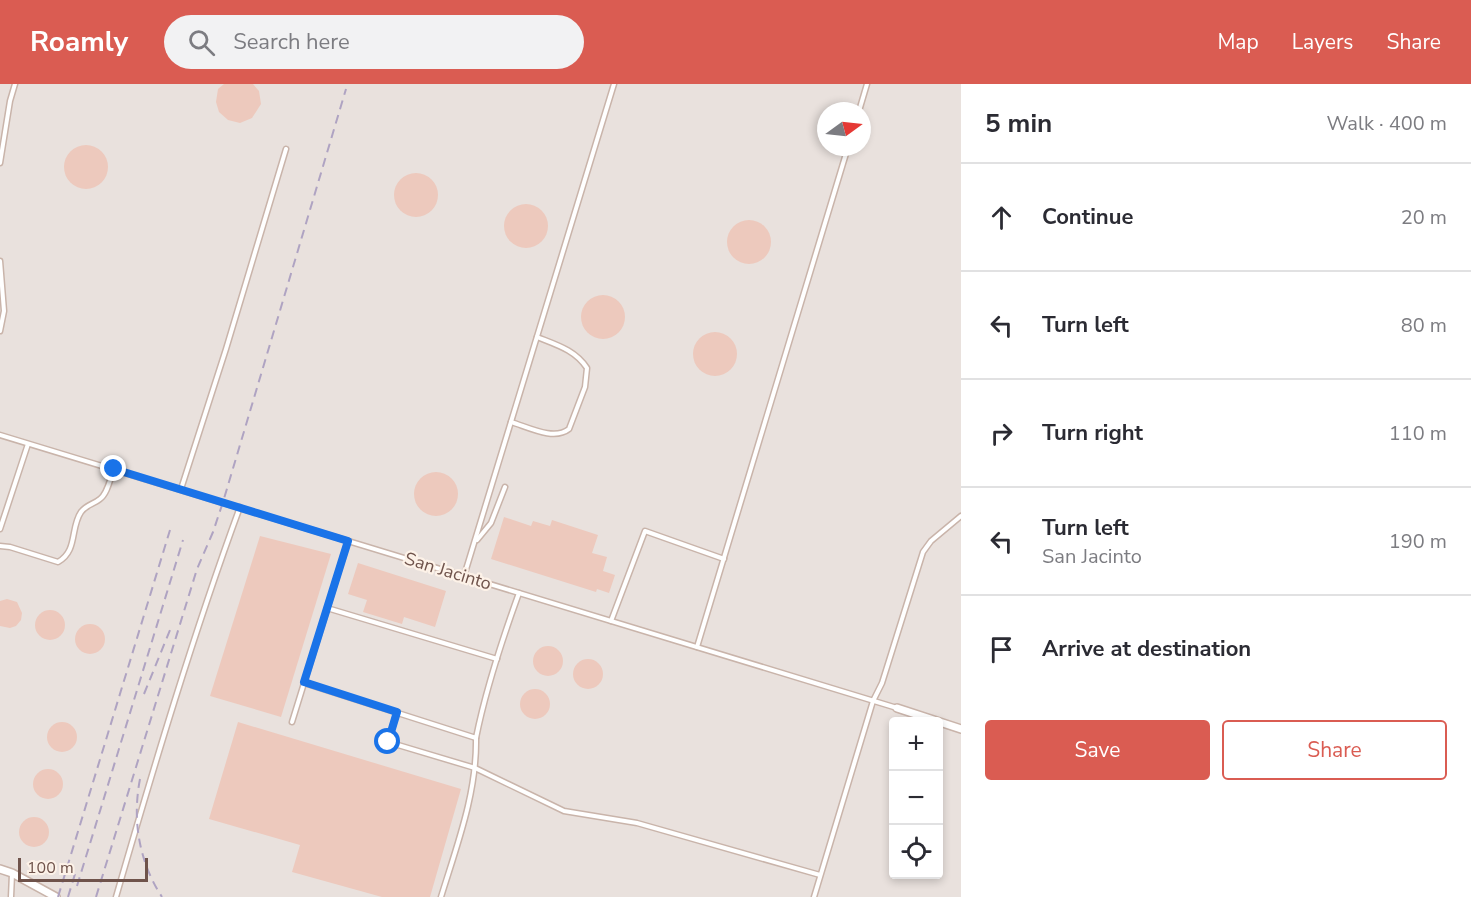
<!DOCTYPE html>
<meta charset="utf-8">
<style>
:root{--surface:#fff;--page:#f2f2f3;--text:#2b2b33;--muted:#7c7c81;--line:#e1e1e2;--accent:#da5c52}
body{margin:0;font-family:"Nunito Sans",sans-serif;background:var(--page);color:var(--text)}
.controls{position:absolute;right:18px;bottom:18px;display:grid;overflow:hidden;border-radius:6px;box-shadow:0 3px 9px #0003}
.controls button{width:54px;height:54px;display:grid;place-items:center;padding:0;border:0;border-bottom:2px solid var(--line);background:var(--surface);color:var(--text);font:30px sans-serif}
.compass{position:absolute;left:817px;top:18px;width:54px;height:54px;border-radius:50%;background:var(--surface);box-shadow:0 3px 9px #0003;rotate:75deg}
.scale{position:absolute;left:18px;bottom:15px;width:130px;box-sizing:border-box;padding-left:6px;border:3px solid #6f534b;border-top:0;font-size:16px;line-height:21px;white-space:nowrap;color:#6f534b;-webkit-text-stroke:4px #fdf2e8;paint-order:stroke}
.stop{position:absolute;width:18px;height:18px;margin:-14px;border:4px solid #1a73e8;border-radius:50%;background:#fff}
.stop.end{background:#1a73e8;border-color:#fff;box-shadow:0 2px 6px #0008}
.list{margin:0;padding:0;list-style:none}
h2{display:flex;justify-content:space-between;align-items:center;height:78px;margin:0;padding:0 24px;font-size:26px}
h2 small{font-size:20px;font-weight:400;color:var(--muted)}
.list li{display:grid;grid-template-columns:39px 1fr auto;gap:18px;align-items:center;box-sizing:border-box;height:108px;padding:0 24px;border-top:2px solid var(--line)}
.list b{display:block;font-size:22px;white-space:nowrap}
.list p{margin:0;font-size:20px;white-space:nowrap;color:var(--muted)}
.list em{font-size:20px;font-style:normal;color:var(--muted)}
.actions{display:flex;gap:12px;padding:18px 24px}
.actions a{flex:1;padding:14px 0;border:2px solid var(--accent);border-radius:6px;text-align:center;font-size:21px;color:var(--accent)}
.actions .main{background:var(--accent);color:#fff}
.icon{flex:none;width:33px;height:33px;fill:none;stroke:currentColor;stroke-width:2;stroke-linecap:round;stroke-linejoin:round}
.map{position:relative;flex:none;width:961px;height:813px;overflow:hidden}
header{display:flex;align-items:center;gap:36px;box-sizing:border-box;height:84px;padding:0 30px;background:var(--accent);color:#fff}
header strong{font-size:28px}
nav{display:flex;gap:33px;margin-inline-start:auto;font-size:21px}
.search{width:420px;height:54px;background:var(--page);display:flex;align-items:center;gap:15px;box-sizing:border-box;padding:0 21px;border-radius:33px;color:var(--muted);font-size:22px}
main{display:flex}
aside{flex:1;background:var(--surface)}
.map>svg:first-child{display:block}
.industrial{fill:#e9e1dd;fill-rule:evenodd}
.building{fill:#edc9bd}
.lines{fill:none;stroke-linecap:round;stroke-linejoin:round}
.service-casing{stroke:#c9b4aa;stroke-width:7}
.minor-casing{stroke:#c9b4aa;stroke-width:10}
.service{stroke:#fff;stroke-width:4}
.minor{stroke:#fff;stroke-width:7}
.rail{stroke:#afa3c2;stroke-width:2;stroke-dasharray:9 6;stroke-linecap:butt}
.route{stroke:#1a73e8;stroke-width:8}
.labels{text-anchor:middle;stroke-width:4.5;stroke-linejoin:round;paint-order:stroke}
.street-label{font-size:18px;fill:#6f534b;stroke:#fdf2e8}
</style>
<header>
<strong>Roamly</strong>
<div class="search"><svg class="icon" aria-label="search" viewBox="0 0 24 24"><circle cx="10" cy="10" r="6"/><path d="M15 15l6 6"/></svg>Search here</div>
<nav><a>Map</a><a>Layers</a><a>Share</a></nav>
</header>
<main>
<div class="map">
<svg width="961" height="813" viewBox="0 0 961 813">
<rect width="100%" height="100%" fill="#faede3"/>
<!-- industrial -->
<path class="industrial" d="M0,0h961v813h-961zM826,27h36v36h-36zM894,638h44v152h-44z"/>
<!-- building -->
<g class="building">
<path d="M224,0h29l6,7 2,13 -9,14 -12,5 -12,-3 -9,-8 -3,-10 2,-13z"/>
<circle cx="86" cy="83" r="22"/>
<circle cx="416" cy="111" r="22"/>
<circle cx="526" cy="142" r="22"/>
<circle cx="749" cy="158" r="22"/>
<circle cx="603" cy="233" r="22"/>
<circle cx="715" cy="270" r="22"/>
<circle cx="436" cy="410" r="22"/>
<path d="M504,433l27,9 2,-5 17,5 2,-6 46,15 -6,18 15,4 -4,14 12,4 -6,18 -12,-4 -1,3 -105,-33z"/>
<path d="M260,452l71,18 -50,163 -71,-21z"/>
<path d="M358,479l88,28 -11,36 -31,-10 -2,7 -39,-12 4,-12 -19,-6z"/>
<path d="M7,515l10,3 5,11 -1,7 -5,6 -6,2 -10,-2v-25z"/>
<circle cx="50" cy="541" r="15"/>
<circle cx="90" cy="555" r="15"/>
<circle cx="548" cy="577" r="15"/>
<circle cx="588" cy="590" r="15"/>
<circle cx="535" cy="620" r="15"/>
<path d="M238,638l223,67 -31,108h-48l-90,-25 8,-27 -91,-26z"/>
<circle cx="62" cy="653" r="15"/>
<circle cx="48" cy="700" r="15"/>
<circle cx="34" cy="748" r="15"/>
</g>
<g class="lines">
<!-- service casing -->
<g class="service-casing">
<g id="service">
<path d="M859,27l8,-27"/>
<path d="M0,79l10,-62 5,-17"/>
<path d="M0,177l4,50 -4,20"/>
<path d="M511,338c17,5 43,19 58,7l16,-42 2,-19c-12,-18 -30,-23 -50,-31"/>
<path d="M0,351l897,273"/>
<path d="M181,405l45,-140 60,-200"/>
<path d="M0,445l28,-85"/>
<path d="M477,456l14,-17 14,-36"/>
<path d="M0,462l10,1 48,15c20,-11 12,-34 23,-50 5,-7 13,-8 19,-13 8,-6 10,-21 14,-30"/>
<path d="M464,492l150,-492"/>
<path d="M327,524l170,51"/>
<path d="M611,537l34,-90 79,28"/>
<path d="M697,563l151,-500"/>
<path d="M304,599l172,55c10,-50 26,-98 43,-145"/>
<path d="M397,628l-9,30 87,26 89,43 73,12 183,52"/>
<path d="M292,638l56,-181"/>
<path d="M11,813l1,-23"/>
<path d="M116,813c38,-131 77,-262 124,-390"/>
<path d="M441,813c16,-52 36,-104 35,-159"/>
<path d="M814,813l59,-196 9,-18 41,-131 8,-11 30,-25"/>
</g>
</g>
<!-- minor casing -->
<g class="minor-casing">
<g id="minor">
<path d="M897,624l64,21"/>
<path d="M0,785l12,4 44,24"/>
</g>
</g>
<!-- service -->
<use href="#service" class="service"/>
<!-- minor -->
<use href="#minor" class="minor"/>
<!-- rail -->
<g class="rail">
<path d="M144,610l26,-64"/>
<path d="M140,695c-8,41 -1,83 22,118"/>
<path d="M77,802l106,-346"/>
<path d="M58,813l112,-367"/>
<path d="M68,813l7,-23"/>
<path d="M96,813l101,-328 16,-37 10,-30 123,-413"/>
</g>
</g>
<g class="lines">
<!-- route -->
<path class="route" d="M114,385l234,72 -44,141 93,30 -9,30"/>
</g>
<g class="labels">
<!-- street labels -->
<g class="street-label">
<text transform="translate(448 487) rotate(17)" y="6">San Jacinto</text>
</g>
</g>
</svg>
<div class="controls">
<button>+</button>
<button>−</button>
<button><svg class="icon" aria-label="locate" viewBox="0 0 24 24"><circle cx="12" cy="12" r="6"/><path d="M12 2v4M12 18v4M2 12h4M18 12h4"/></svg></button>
</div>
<svg class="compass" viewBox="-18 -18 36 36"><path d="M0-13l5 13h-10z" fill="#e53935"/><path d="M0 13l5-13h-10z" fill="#7c7c81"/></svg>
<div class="scale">100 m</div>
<div class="stop" style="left:388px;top:658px"></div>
<div class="stop end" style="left:114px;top:385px"></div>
</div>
<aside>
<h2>5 min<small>Walk · 400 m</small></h2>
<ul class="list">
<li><svg class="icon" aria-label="ahead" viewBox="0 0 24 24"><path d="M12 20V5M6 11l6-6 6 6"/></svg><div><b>Continue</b></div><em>20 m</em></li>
<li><svg class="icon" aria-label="left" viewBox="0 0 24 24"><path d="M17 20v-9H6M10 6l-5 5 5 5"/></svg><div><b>Turn left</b></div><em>80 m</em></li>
<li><svg class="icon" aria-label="right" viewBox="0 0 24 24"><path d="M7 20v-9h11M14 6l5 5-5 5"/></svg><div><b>Turn right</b></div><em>110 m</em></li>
<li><svg class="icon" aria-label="left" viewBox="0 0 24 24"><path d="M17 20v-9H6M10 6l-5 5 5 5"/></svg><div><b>Turn left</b><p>San Jacinto</p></div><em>190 m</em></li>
<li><svg class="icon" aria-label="arrive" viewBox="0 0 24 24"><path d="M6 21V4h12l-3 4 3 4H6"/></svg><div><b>Arrive at destination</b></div></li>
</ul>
<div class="actions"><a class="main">Save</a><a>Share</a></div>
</aside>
</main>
